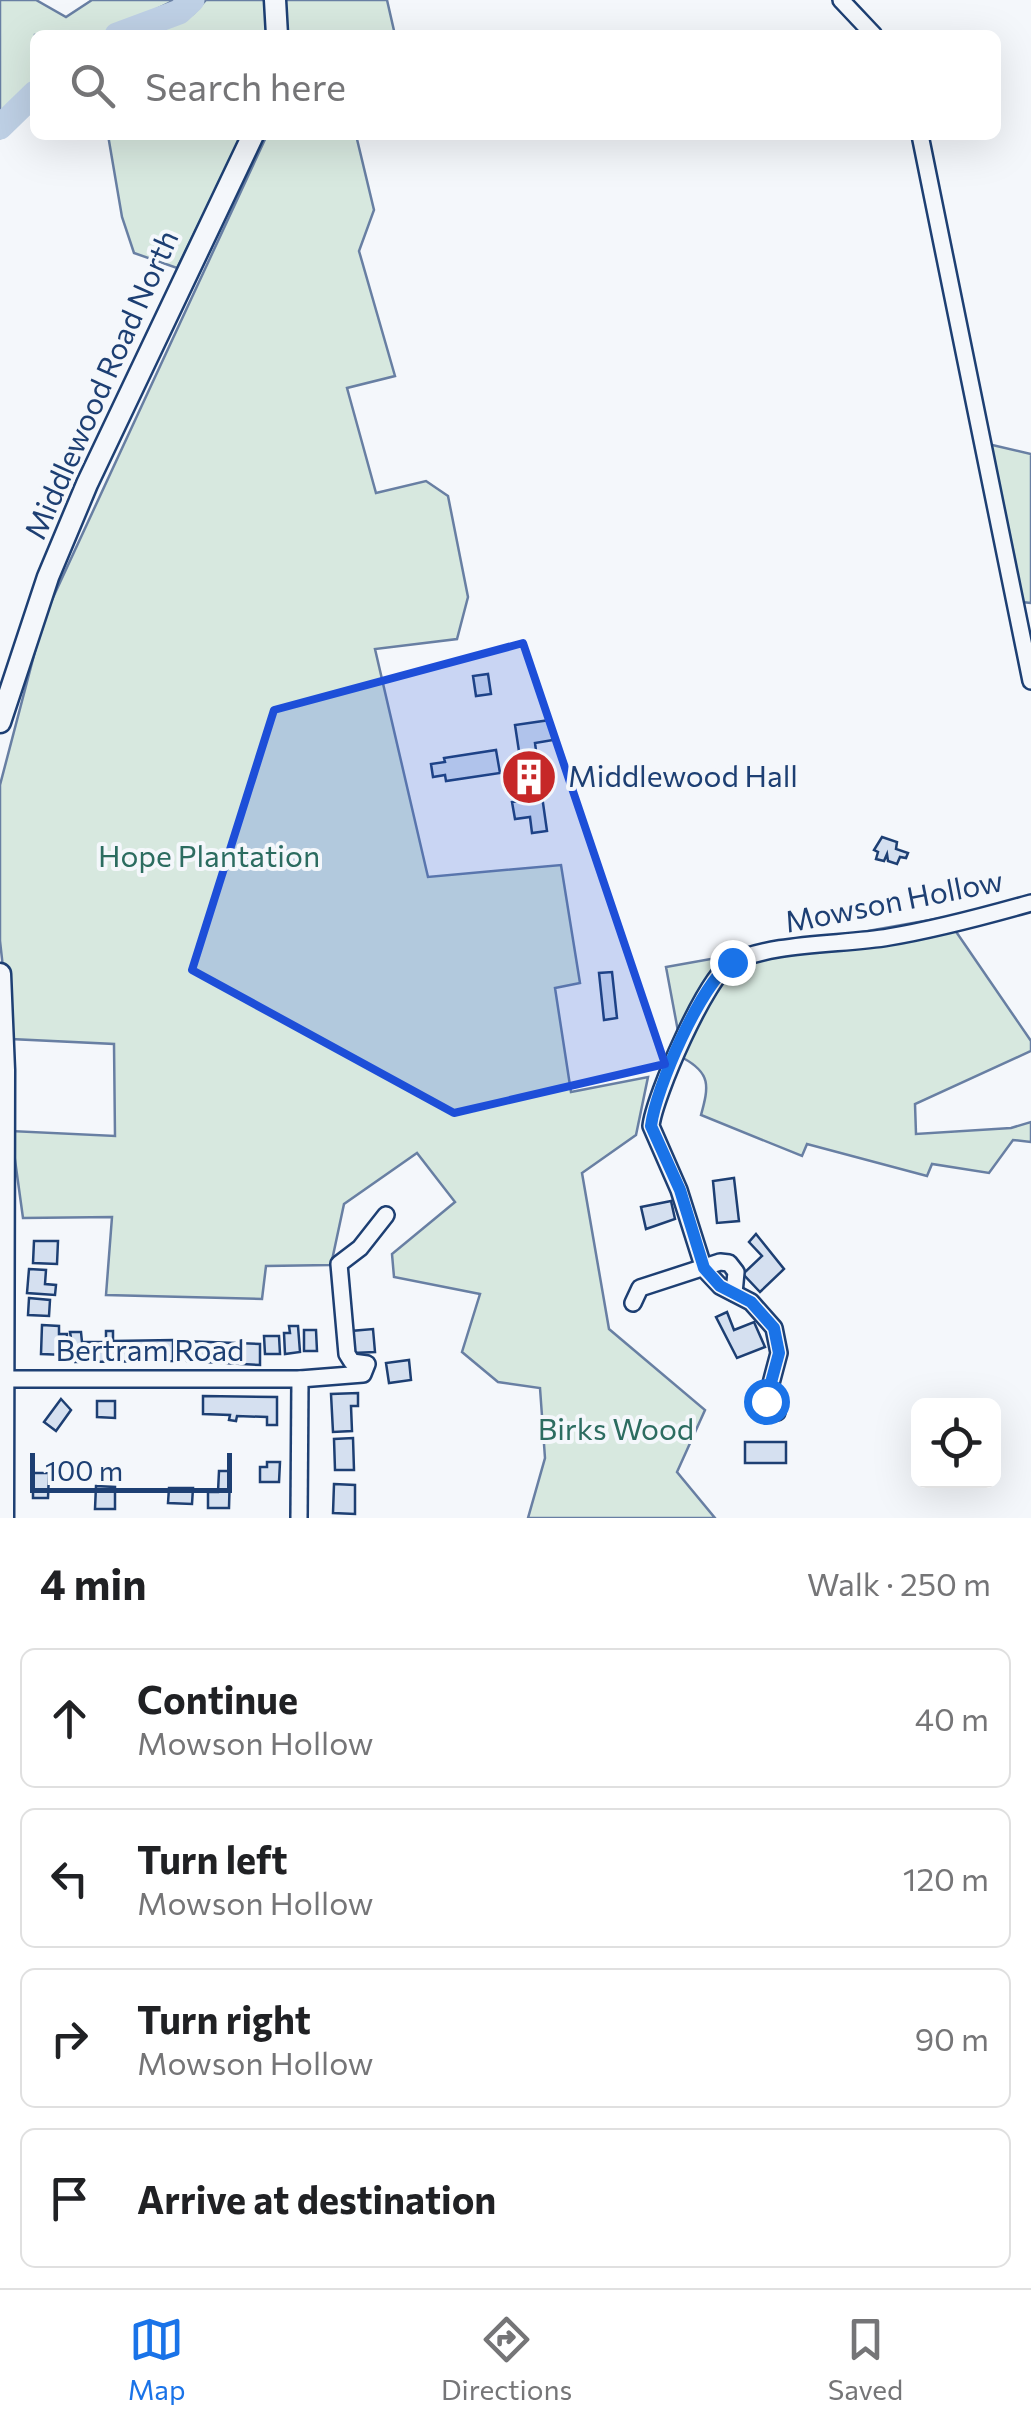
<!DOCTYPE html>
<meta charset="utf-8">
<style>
:root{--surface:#fff;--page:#f2f2f2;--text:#202124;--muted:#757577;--line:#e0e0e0;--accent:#1a73e8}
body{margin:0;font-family:Commissioner,sans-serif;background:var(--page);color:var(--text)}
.controls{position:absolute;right:30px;bottom:30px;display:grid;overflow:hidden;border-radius:15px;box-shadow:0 10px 40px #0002}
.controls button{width:90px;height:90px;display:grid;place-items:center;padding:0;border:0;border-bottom:2px solid var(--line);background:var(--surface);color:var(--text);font:50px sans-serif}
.scale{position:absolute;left:30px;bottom:25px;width:202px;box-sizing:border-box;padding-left:10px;border:5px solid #1d3f73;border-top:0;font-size:28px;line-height:35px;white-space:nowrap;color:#1d3f73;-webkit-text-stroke:8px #f4f7fb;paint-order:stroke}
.stop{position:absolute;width:30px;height:30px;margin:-22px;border:8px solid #1a73e8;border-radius:50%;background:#fff}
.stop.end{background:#1a73e8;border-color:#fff;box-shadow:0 2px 10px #0008}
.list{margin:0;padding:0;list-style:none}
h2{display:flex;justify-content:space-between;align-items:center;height:130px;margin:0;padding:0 40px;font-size:42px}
h2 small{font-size:32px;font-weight:400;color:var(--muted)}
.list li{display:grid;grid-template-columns:65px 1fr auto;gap:30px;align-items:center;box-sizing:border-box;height:140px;margin:0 20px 20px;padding:0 20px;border:2px solid var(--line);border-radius:15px}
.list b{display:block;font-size:38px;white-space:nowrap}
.list p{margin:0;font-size:32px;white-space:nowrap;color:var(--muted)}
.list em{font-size:32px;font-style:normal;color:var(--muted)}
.icon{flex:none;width:55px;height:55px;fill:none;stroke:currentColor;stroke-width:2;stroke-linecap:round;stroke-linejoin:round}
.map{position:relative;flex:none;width:1031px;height:1518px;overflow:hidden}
.search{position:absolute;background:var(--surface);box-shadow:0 10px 40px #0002;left:30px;right:30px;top:30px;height:110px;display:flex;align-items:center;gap:25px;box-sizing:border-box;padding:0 35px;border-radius:15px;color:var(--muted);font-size:38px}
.sheet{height:770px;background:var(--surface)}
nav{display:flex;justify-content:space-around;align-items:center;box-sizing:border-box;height:140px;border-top:2px solid var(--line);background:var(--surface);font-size:28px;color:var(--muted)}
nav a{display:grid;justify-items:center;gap:5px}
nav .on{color:var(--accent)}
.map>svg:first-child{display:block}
.green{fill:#d7e8df;stroke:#687fa3;stroke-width:2.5}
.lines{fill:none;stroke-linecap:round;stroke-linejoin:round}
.river{stroke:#bed0e5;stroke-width:25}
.building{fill:#d5e0f0;stroke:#1d3f73;stroke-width:2.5}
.minor-casing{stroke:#1d3f73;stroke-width:20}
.major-casing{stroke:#1d3f73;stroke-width:25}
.minor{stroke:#f4f7fb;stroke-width:15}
.major{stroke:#f4f7fb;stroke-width:20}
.route{stroke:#1a73e8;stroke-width:12}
.marked{fill:#1d4ed8;fill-opacity:0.2;stroke:#1d4ed8;stroke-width:8;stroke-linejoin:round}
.labels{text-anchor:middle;stroke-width:8;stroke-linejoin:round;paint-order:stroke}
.street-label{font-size:30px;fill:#1d3f73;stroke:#f4f7fb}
.poi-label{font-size:30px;fill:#1d3f73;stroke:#f4f7fb;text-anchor:start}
.park-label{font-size:30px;fill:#2c6c60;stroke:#f4f7fb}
</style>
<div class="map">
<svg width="1031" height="1518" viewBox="0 0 1031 1518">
<rect width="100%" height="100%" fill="#f4f7fb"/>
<!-- green -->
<g class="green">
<path d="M0,0h36l30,17 26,-17h83l-72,35h-68v51l-19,14 -16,39z"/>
<path d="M206,0h61l2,35h-120l44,-21z"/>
<path d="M284,0h103l8,35h-109z"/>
<path d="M108,135h135l-66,133 -43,-15 -12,-36z"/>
<path d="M267,135h89l18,75 -15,41 36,125 -48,12 29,105 50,-12 22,15 20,101 -11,42 -82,10 53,228 133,-12 19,118 -25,5 16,104 77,-15 -12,58 -54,38 27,156 96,81 -28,62 38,46h-187l17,-60 -5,-70 -42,-6 -36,-30 18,-58 -86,-17 -2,-23 63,-52 -38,-49 -73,51 -13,61 -65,1 -4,33 -156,-4 6,-78 -89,1 -12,-87 104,5 -1,-92 -103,-5 -11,-98v-156l44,-168z"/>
<path d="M988,444l43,10v149l-9,-1z"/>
<path d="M946,917l85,124v10l-116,53 1,30 95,-6 20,-6v20l-18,-2 -24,33 -57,-9 -5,12 -120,-32 -5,12 -101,-41c8,-29 10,-42 -18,-57l-17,-91z"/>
</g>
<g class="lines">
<!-- river -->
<g class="river">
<path d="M117,35l62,-23 13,-12"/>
<path d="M0,127l35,-34"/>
</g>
</g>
<!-- building -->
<g class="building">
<path d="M488,674l3,20 -15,2 -3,-20z"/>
<path d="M550,720l3,20 -18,3 3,23 -6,1 3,16 5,-1 7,49 -15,2 -2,-16 -15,2 -3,-17 15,-2 -4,-29 -10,1 -2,-13 9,-1 -5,-33z"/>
<path d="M496,750l4,23 -54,8 -1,-6 -12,2 -2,-13 14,-2 -1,-4z"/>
<path d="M882,837l15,5 -1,7 12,4 -2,5 -6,-1 -3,7 -9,-3 -1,-7 -3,7 -8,-2 2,-7 -4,-2z"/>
<path d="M612,972l5,46 -13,2 -5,-47z"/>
<path d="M734,1178l5,43 -22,2 -4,-42z"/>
<path d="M671,1201l4,18 -29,10 -5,-22z"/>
<path d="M756,1234l28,35 -24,23 -17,-18 19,-18 -13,-14z"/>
<path d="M34,1241h24l-1,23 -24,-1z"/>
<path d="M29,1269l17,1 -1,14 11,1 -1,10 -28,-2z"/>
<path d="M29,1298l21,2 -1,16 -21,-1z"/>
<path d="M727,1312l7,18 20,-8 11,25 -28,11 -21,-41z"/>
<path d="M42,1325l17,1v8h8l-1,21 -25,-1z"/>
<path d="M289,1326h9l2,26 -15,2 -1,-21h6z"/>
<path d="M373,1329l2,23 -22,1 -2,-22z"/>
<path d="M304,1330h12l1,21h-13z"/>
<path d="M106,1331h7v10l60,-1v21l-98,1 -5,-30h11l1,10h24z"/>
<path d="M264,1336h15l1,18h-15z"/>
<path d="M182,1341l78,3v21l-73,-4z"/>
<path d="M409,1360l2,20 -22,3 -3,-20z"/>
<path d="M358,1393v13h-7l1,25 -19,1 -2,-38z"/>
<path d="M203,1396l74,1v28h-10v-8l-30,-1 -1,5 -7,-1 1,-5 -27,-1z"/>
<path d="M61,1399l10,11 -15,21 -12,-9z"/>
<path d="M97,1401h18v17l-18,-1z"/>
<path d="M353,1438l1,32h-19l-1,-31z"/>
<rect x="745" y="1442" width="41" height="21"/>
<path d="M267,1462h13l-1,20h-19v-15h7z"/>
<path d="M219,1471h11l-1,37h-21v-16h10z"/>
<path d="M33,1473h16l-1,25h-15z"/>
<path d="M334,1484l21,1v29l-22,-1z"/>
<path d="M96,1486l19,1v22h-20z"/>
<path d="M169,1488h24l-1,16 -24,-1z"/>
</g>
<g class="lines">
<!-- minor casing -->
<g class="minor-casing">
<g id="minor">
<path d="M841,0l33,35"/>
<path d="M920,135l111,546"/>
<path d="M633,1303l7,-15 80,-26 9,1 7,9 -2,21"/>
<path d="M1,1379h299l63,-5 4,-10 -15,-2 -5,-8 -8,-90 21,-16 26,-33"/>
<path d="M769,1399l10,3 -2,10 -7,1 -5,-7 14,-53 -5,-25 -23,-26 -31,-16 -16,-17 -25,-79 -28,-64c3,-29 56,-151 80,-163 40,-21 113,-18 158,-26 48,-8 96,-21 142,-34"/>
<path d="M299,1518l1,-139"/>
</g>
</g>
<!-- major casing -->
<g class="major-casing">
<g id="major">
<path d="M275,0l2,35"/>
<path d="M0,722l48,-145 39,-93 166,-349"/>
<path d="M0,974l4,96 -1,448"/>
</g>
</g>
<!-- minor -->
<use href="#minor" class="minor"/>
<!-- major -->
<use href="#major" class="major"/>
</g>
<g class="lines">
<!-- route -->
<path class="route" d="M732,962c-31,22 -76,125 -81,164l29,64 24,78 16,18 31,16 23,26 5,25 -13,48"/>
</g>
<!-- marked area -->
<path class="marked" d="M523,643l142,421 -211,49 -262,-143 82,-260z"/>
<!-- icons -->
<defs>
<g id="building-disc" transform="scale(2.875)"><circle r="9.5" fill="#c62828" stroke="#f4f7fb"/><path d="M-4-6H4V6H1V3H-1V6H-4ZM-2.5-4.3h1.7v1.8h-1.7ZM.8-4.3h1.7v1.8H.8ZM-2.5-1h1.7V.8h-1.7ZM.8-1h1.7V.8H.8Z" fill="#fff"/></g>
</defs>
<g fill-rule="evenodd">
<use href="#building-disc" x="529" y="777"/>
</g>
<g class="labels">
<!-- street labels -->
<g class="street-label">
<text transform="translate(102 385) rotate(-66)" y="10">Middlewood Road North</text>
<text transform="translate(894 902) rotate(-11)" y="10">Mowson Hollow</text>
<text x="150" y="1361">Bertram Road</text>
</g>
<!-- poi labels -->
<g class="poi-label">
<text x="568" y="787">Middlewood Hall</text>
</g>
<!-- park labels -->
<g class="park-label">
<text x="209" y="867">Hope Plantation</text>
<text x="616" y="1440">Birks Wood</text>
</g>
</g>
</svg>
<div class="controls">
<button><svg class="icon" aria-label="locate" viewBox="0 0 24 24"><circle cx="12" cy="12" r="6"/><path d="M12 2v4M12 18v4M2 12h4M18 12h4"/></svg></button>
</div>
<div class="scale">100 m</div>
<div class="stop" style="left:766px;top:1401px"></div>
<div class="stop end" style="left:732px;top:962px"></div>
<div class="search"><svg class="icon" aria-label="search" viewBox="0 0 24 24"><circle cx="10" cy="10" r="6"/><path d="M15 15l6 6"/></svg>Search here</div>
</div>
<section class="sheet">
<h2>4 min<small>Walk · 250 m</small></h2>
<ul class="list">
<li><svg class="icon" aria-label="ahead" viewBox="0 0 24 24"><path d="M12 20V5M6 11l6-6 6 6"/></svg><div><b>Continue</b><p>Mowson Hollow</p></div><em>40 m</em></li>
<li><svg class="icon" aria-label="left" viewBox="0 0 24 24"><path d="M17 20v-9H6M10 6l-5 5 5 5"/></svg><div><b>Turn left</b><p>Mowson Hollow</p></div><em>120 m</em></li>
<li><svg class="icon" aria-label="right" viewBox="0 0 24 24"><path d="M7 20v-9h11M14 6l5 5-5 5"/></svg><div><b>Turn right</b><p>Mowson Hollow</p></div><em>90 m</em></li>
<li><svg class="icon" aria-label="arrive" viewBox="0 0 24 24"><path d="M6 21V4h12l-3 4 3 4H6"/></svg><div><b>Arrive at destination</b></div></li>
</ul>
</section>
<nav>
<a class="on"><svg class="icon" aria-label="map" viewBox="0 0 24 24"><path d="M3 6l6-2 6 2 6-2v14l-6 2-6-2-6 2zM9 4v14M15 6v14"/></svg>Map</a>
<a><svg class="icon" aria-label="directions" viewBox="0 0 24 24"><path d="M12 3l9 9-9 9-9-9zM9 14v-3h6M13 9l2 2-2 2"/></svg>Directions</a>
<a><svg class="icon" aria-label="saved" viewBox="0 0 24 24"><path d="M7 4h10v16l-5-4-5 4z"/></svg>Saved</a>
</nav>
